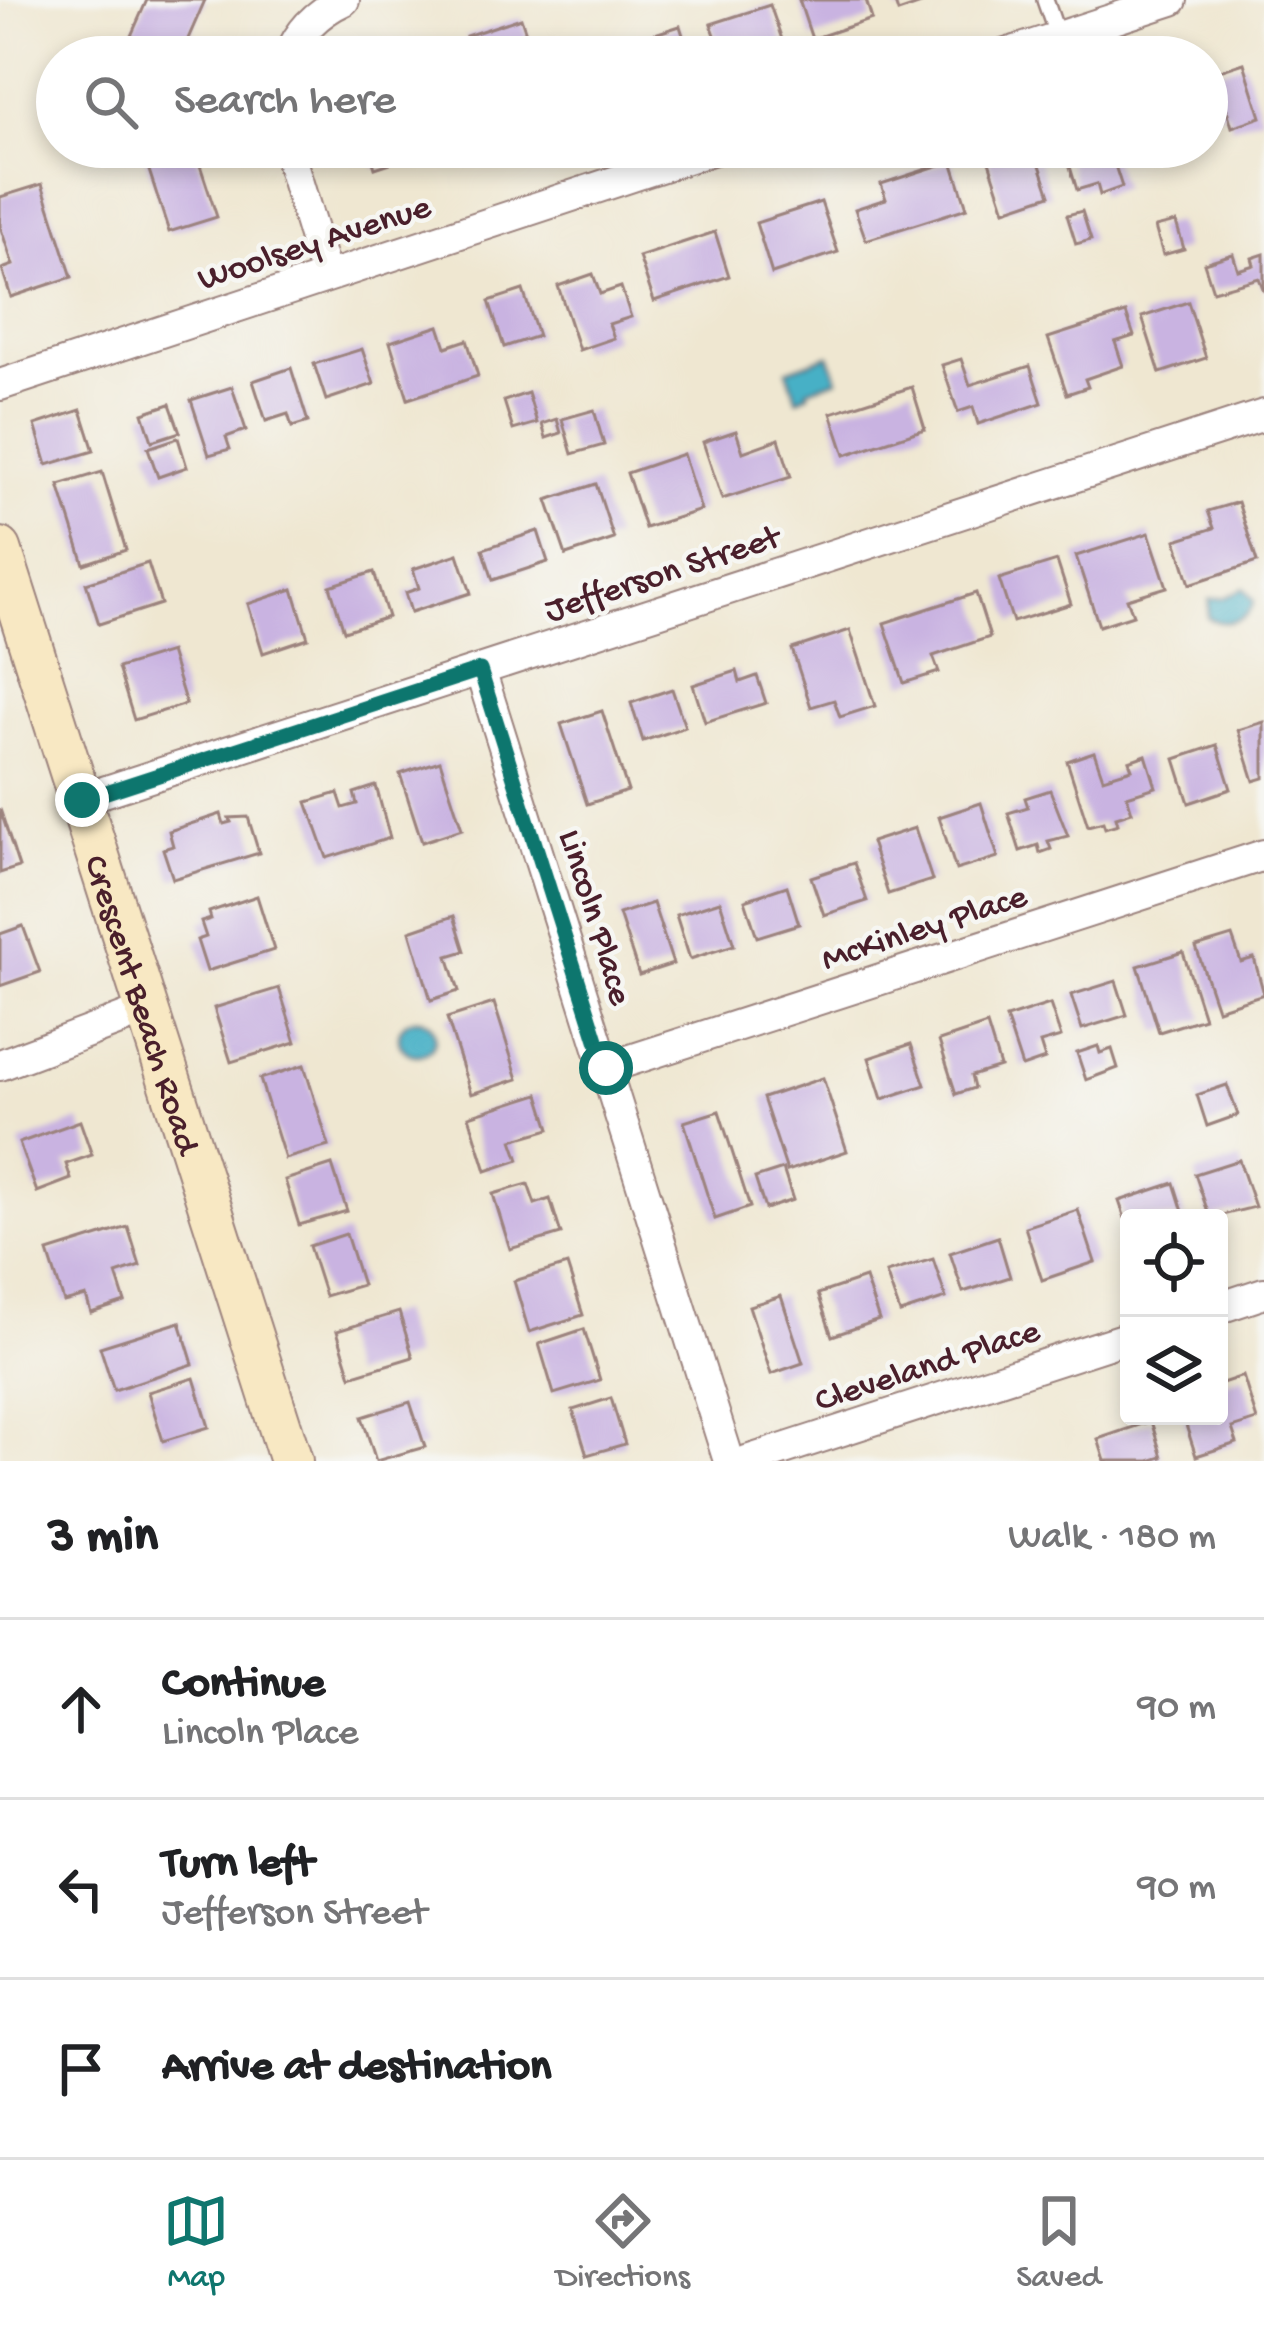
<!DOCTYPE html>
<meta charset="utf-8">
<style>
:root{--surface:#fff;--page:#f6f6f6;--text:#202124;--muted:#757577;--line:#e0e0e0;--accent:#0f766e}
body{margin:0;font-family:"Gochi Hand",sans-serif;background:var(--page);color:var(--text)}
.controls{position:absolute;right:36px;bottom:36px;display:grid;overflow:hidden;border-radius:12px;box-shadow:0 6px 18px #0003}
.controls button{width:108px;height:108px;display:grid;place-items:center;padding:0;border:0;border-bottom:3px solid var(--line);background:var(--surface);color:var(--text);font:60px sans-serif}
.stop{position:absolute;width:36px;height:36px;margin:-27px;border:9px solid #0f766e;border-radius:50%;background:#fff}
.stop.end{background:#0f766e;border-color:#fff;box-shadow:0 3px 12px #0008}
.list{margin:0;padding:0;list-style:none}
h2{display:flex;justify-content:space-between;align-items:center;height:156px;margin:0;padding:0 48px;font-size:51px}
h2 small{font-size:39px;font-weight:400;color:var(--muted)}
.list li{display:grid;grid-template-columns:78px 1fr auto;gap:36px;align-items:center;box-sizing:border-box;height:180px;padding:0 48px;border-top:3px solid var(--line)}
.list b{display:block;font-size:45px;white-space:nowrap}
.list p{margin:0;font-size:39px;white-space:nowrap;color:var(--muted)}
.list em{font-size:39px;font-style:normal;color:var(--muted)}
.icon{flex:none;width:66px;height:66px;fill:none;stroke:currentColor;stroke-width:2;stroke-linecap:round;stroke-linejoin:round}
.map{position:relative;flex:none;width:1264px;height:1461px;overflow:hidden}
.search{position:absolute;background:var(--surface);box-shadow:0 6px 18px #0003;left:36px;right:36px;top:36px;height:132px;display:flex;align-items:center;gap:30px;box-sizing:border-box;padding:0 42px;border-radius:66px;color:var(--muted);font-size:45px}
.sheet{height:696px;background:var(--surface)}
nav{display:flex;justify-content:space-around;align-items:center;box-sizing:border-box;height:168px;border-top:3px solid var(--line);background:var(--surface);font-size:33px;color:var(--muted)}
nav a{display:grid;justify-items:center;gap:6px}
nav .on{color:var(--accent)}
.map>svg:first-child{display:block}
.water{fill:#47b0c6;stroke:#486878;stroke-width:3}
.building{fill:#c9b3e1}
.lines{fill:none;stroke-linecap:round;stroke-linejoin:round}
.lane-casing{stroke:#9c837e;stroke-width:20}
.street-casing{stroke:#9c837e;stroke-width:34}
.secondary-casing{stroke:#9c837e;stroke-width:46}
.lane{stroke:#fff;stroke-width:15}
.street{stroke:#fff;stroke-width:30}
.secondary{stroke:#f8e8c3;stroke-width:42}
.route{stroke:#0f766e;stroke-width:15}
.labels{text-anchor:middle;stroke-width:9;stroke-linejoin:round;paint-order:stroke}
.street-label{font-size:36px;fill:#4a1f2b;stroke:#f6f6f2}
</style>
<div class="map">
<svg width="1264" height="1461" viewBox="0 0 1264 1461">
<rect width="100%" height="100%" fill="#f6f6f2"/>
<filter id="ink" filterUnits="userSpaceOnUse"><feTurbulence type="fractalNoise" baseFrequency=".00833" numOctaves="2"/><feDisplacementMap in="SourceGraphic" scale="24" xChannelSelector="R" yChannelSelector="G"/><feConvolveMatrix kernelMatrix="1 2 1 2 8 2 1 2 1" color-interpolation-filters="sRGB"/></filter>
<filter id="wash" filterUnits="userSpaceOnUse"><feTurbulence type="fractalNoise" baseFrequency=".004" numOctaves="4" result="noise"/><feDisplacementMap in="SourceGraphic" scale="48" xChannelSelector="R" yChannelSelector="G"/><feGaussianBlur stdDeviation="2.7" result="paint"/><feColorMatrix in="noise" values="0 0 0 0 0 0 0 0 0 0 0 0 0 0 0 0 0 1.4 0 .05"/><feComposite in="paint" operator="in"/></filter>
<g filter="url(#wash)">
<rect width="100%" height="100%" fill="#efe7d1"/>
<!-- water -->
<g class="water">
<path d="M829,355l9,24 -30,10 1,5 -12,5 -10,-29z"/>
<path d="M1244,588l10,13c-4,20 -29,26 -46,17l1,-19 17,-2z"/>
<circle cx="417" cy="1037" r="18"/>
</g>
<g id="blocks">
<!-- building -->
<g class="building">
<path d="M147,0h58l-25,57 -49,-21z"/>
<path d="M799,0h67l6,19 -60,20z"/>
<path d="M894,0h36v1l-32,11z"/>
<path d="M770,5l15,43 -28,9h-34l-12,-33z"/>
<path d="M521,18l13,39h-61l-7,-21z"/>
<path d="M680,26l10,31h-79l-3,-8z"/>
<path d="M1244,63l17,54 -29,10 -5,-17 -20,7v-42z"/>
<path d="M180,147h14l23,70 -48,15 -24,-74z"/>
<path d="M368,147h68v1l-61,20z"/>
<path d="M991,147h43l16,48 -45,15 -20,-61z"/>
<path d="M1064,147h45l13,40 -22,8 -3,-11 -20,6z"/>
<path d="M952,161l15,47 -101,32 -11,-31 31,-10 -5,-15z"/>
<path d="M42,184l30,93 -61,20 -9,-28 11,-4 -13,-39v-29z"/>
<path d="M821,202l17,50 -66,22 -16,-51z"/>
<path d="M1082,211l9,29 -15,4 -9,-29z"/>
<path d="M1176,222l8,27 -21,6 -8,-28z"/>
<path d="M715,232l14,44 -75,25 -15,-44z"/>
<path d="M1233,254l5,16 16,-5 -2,-7 12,-4v37l-5,-13 -46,13 -9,-28z"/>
<path d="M593,274l7,20 21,-7 10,30 -22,7 5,14 -35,12 -21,-64z"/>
<path d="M523,290l15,46 -34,11 -15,-46z"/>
<path d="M1188,302l18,56 -46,15 -18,-56z"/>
<path d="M1126,313l8,23 -19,6 8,24 -38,13 3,8 -21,7 -19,-56z"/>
<path d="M439,326l7,21 21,-7 11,36 -70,23 -18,-57z"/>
<path d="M362,349l12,35 -48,16 -12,-36z"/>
<path d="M961,359l9,26 60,-19 12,37 -64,21 -5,-17 -15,5 -16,-47z"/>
<path d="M291,368l17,54 -16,5 -4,-13 -22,7 -13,-40z"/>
<path d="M232,387l14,43 -20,7 4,12 -21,6 -18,-55z"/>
<path d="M912,387l13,42 -80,26 -14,-42z"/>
<path d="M528,393l9,30 -24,7 -9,-29z"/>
<path d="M170,404l10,28 -28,9 -9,-28z"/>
<path d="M81,410l13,41 -47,14 -12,-40z"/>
<path d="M594,410l10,35 -32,9 -10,-35z"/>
<path d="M557,419l4,14 -15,5 -4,-14z"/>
<path d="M736,431l7,21 36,-13 12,38 -69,22 -19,-57z"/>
<path d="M178,438l9,29 -29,10 -10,-29z"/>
<path d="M683,454l18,56 -56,18 -18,-55z"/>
<path d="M102,472l24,78 -42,14 -25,-79z"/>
<path d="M596,484l18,55 -48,16 -19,-55z"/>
<path d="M1238,502l19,60 -67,22 -14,-44 38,-12 -6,-17z"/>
<path d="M538,531l10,31 -55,18 -10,-31z"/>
<path d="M1149,533l18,54 -40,12 6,16 -34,11 -23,-70z"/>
<path d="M458,554l13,39 -60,19 -6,-19 14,-5 -6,-19z"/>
<path d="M1057,561l14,43 -58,18 -14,-43z"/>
<path d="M148,563l13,41 -62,20 -13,-41z"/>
<path d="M374,572l14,45 -44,14 -14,-45z"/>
<path d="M293,589l15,49 -45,15 -15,-49z"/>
<path d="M976,593l14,44 -57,19 6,16 -35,11 -20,-60z"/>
<path d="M850,630l25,76 -35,11 -6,-17 -23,7 -19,-58z"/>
<path d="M170,652l16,52 -52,16 -16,-52z"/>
<path d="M737,671l3,11 17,-6 9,27 -61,19 -12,-37z"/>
<path d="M672,689l13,38 -42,14 -12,-38z"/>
<path d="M602,711l26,80 -41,13 -26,-80z"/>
<path d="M1264,722v56l-10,3 -16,-51z"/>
<path d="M1217,745l14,44 -42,14 -14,-44z"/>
<path d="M1094,752l9,26 29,-9 -3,-8 17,-6 10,32 -29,9 5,16 -16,5 2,7 -13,4 -2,-6 -15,4 -21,-65z"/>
<path d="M440,761l22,68 -40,13 -22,-68z"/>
<path d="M376,786l14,52 -63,20 -20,-56 31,-9 5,15 14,-4 -3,-11z"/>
<path d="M1050,790l18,46 -20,5 3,8 -11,4 -2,-8 -18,6 -12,-38 20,-6 -3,-9z"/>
<path d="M981,803l17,54 -42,13 -17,-53z"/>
<path d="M0,809l19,58 -19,6z"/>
<path d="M221,814l3,10 7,-2 -2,-4 19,-1 11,36 -86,26 -10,-30 10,-3 -4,-15z"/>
<path d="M915,828l17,52 -44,14 -17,-52z"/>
<path d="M854,863l13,38 -43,14 -13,-38z"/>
<path d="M787,886l12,38 -42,13 -12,-37z"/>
<path d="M257,896l17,54 -67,21 -10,-31 9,-3 -5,-15 10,-3 -2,-7z"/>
<path d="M720,901l14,44 -44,14 -14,-44z"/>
<path d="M653,903l20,61 -34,11 -20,-61z"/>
<path d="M454,916l11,35 -17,5 11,35 -28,9 -21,-69z"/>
<path d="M23,926l17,46 -40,14v-52z"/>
<path d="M1232,936l9,26 13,-4 10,36 -47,15 -21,-62z"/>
<path d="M1183,952l21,66 -45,14 -21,-66z"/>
<path d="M1116,981l11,34 -45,14 -11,-34z"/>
<path d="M279,988l17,54 -65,20 -17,-54z"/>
<path d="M494,1003l24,76 -47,15 -24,-76z"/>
<path d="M1050,1004l11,33 -21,6 5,16 -23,8 -16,-49z"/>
<path d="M987,1025l13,42 -29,9 3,12 -18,6 -17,-53z"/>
<path d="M911,1044l14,41 -43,14 -13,-41z"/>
<path d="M1098,1046l2,7 12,-4 6,19 -32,12 -9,-27z"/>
<path d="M304,1065l25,81 -44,13 -25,-80z"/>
<path d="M823,1078l24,73 -60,20 -24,-73z"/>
<path d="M1227,1085l11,30 -31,11 -10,-31z"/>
<path d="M539,1094l11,35 -38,11 7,20 -33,11 -17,-55z"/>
<path d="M719,1111l31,96 -35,12 -31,-97z"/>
<path d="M80,1121l12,34 -26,9 5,15 -34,13 -18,-49z"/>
<path d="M1239,1160l16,47 -45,11 -15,-44z"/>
<path d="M332,1165l15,46 -48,14 -14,-45z"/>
<path d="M783,1169l10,31 -28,9 -10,-31z"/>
<path d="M1174,1183l11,35h-56l-1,9 -9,-26z"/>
<path d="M528,1184l7,20 15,-5 11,35 -51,15 -17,-55z"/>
<path d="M1078,1210l17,52 -53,18 -17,-53z"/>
<path d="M128,1227l12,39 -24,8 9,28 -34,11 -5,-17 -22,6 -16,-50z"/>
<path d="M346,1234l16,51 -37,11 -16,-50z"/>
<path d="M998,1237l12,40 -47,15 -13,-39z"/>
<path d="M933,1259l13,39 -46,15 -14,-40z"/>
<path d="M567,1265l16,50 -54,17 -15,-51z"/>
<path d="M865,1278l14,42 -47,16 -14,-42z"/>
<path d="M781,1296l22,67 -32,11 -22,-68z"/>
<path d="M399,1312l14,45 -62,19 -14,-45z"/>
<path d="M180,1322l13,42 -79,26 -14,-43z"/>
<path d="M584,1329l16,51 -46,14 -15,-50z"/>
<path d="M1243,1376l14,44 -25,8 5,15 -41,13 -13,-40h36v-32z"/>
<path d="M194,1378l15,49 -46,14 -15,-49z"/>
<path d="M611,1398l14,46 -38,11 -14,-45z"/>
<path d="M410,1402l15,45 -49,14 -14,-44z"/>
<path d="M1151,1421l11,36 -13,4h-44l-7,-22z"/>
</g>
</g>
</g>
<g filter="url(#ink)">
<use href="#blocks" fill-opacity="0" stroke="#9c837e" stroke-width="3"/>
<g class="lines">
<!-- lane casing -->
<g class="lane-casing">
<path id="lane" d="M1045,0l13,37"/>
</g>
<!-- street casing -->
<g class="street-casing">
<g id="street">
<path d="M289,57c10,-26 29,-45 55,-57"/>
<path d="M997,57l175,-57"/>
<path d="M287,147l39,129"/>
<path d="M0,385l720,-238"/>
<path d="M480,670l249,791"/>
<path d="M82,799l1182,-384"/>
<path d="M0,1065l149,-56"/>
<path d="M606,1068l658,-213"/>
<path d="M1219,1308l45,-15"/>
<path d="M747,1461l382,-124"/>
</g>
</g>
<!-- secondary casing -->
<g class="secondary-casing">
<g id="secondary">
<path id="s1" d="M0,549l291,912"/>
</g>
</g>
<!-- lane -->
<use href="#lane" class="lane"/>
<!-- street -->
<use href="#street" class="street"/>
<!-- secondary -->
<use href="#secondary" class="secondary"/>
</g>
</g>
<g class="lines" filter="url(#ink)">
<!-- route -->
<path class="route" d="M82,800l398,-130 126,398"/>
</g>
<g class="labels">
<!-- street labels -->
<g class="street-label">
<text transform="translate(313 239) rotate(-18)" y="13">Woolsey Avenue</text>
<text transform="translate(661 570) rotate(-18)" y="13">Jefferson Street</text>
<text transform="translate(599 916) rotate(73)" y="13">Lincoln Place</text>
<text transform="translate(923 924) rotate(-18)" y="13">McKinley Place</text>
<text dy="13" stroke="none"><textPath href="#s1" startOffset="477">Crescent Beach Road</textPath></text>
<text transform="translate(926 1362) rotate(-18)" y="13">Cleveland Place</text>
</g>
</g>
</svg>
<div class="controls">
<button><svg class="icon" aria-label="locate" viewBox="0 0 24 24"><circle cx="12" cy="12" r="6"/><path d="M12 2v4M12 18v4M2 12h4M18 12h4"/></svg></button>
<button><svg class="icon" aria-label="layers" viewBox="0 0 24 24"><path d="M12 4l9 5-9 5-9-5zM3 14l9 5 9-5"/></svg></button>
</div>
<div class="stop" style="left:606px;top:1068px"></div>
<div class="stop end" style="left:82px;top:800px"></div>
<div class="search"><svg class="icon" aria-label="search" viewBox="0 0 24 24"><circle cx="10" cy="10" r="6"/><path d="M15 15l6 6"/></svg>Search here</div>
</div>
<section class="sheet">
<h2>3 min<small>Walk · 180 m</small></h2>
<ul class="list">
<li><svg class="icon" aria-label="ahead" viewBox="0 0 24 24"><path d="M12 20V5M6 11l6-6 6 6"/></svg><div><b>Continue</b><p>Lincoln Place</p></div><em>90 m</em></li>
<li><svg class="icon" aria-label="left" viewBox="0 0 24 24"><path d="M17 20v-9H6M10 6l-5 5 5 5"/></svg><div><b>Turn left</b><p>Jefferson Street</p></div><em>90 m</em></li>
<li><svg class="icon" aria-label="arrive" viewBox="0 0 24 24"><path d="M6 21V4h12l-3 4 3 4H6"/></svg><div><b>Arrive at destination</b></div></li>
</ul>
</section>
<nav>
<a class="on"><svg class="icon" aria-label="map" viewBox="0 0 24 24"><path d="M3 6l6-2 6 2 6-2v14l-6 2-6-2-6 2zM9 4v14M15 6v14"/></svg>Map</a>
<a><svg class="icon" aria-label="directions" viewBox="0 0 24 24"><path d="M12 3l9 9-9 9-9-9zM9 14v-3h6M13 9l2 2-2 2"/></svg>Directions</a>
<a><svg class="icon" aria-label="saved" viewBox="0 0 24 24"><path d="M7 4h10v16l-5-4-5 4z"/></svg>Saved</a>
</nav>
